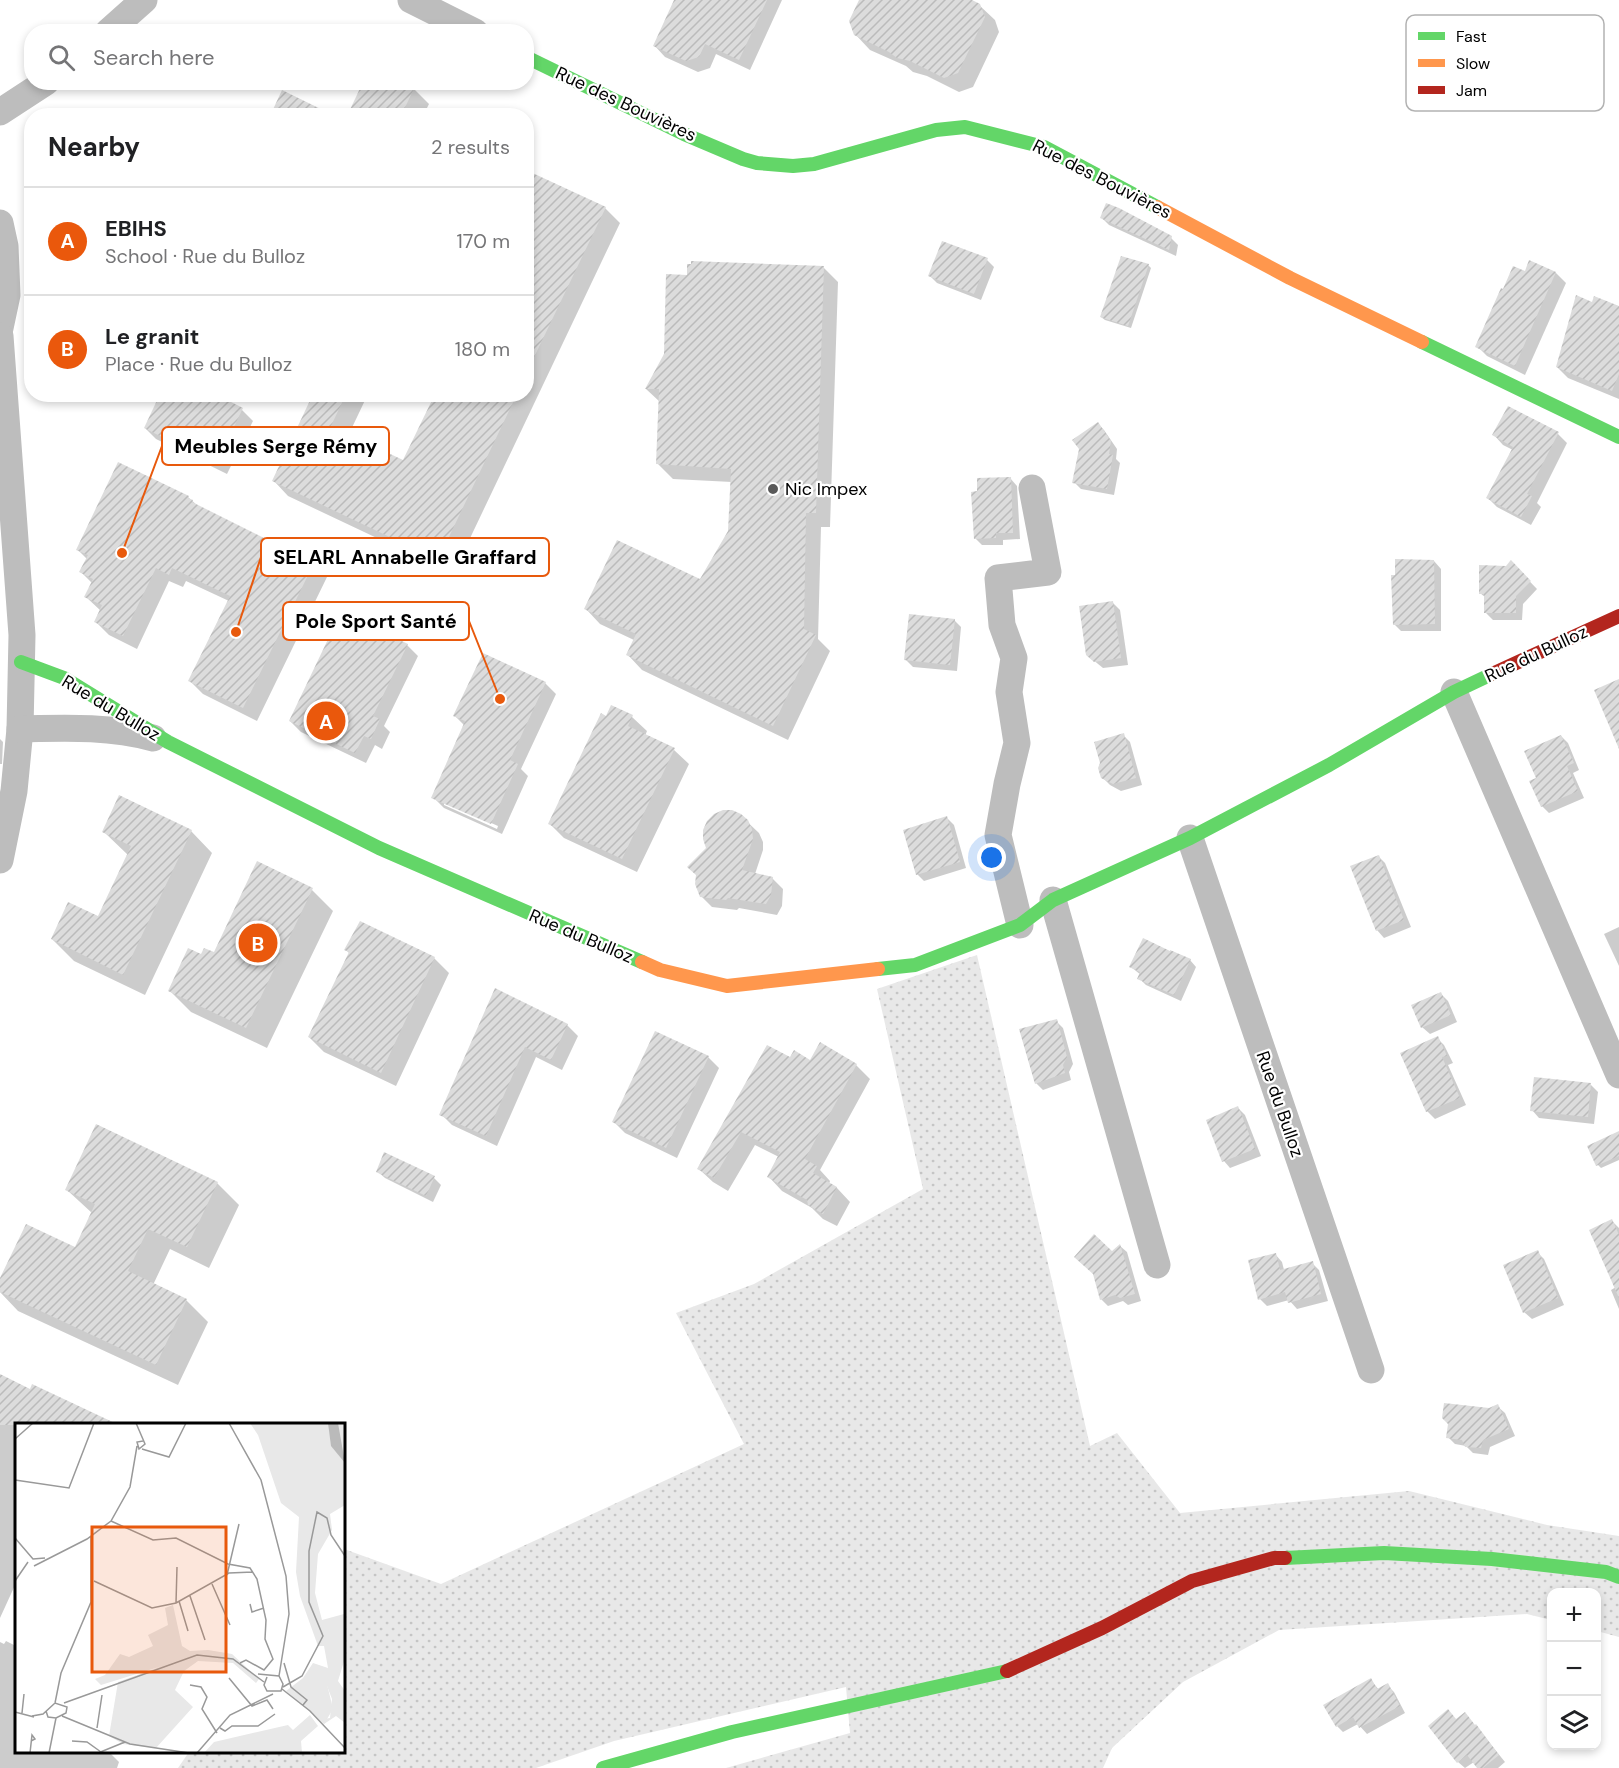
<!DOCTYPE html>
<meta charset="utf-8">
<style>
:root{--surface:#fff;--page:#f6f6f6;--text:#202124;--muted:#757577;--line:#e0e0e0;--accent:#ea580c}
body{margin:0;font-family:"DM Sans",sans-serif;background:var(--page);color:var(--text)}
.controls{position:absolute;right:18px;bottom:18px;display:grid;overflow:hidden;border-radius:12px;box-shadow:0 3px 9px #0003}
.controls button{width:54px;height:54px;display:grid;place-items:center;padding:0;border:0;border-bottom:2px solid var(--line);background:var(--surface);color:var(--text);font:30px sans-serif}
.you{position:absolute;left:992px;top:858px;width:21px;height:21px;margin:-15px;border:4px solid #fff;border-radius:50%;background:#1a73e8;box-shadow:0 0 0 9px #1a73e833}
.badge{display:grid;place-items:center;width:39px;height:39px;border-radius:50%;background:var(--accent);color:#fff;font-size:20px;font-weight:700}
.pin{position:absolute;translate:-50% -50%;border:3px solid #fff;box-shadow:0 2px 6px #0006}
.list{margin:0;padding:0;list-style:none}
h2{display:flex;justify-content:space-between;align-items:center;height:78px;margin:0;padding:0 24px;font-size:26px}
h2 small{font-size:20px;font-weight:400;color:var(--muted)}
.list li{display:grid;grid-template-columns:39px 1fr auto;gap:18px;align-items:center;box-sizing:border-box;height:108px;padding:0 24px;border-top:2px solid var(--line)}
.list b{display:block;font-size:22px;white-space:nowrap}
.list p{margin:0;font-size:20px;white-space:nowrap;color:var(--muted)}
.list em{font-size:20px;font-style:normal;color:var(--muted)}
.icon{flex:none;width:33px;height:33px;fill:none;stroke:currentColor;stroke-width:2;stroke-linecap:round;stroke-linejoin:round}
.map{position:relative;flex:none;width:1619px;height:1768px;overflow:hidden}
.search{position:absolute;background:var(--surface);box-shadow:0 3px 9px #0003;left:24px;top:24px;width:510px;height:66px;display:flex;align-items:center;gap:15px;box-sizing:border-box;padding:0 21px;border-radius:24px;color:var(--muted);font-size:22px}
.panel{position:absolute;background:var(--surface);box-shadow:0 3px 9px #0003;left:24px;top:108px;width:510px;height:294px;border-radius:24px}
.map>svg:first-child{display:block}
.grass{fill:url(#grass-dots)}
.shadow{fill:#0003;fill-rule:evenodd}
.building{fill:url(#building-hatch)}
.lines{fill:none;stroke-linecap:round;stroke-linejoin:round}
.street{stroke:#bdbdbd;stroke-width:27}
.fast{stroke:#63d668;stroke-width:14}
.slow{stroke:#ff974d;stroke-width:14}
.jam{stroke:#b3261e;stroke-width:14}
.poi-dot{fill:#595959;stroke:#fff;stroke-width:2}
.labels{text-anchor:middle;stroke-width:4.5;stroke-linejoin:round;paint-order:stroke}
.street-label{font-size:18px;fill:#000;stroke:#fff}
.poi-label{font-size:18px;fill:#000;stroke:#fff;text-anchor:start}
.inset-road{fill:none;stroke:#999;stroke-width:1.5}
.view{fill:#e8590c;fill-opacity:0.15;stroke:#e8590c;stroke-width:3}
.inset-edge{fill:none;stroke:#000;stroke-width:3}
.key{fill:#fff;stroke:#b2b2b2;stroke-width:1.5}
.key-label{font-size:16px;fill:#000}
.leader{fill:none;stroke:#e8590c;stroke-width:2}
.callout-dot{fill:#e8590c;stroke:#fff;stroke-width:2}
.callout{fill:#fff;stroke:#e8590c;stroke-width:2}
.callout-label{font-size:20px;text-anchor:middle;font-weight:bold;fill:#000}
</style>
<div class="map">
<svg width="1619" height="1768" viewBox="0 0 1619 1768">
<defs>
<pattern id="grass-dots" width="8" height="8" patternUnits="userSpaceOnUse" patternTransform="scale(1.5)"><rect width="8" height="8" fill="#e8e8e8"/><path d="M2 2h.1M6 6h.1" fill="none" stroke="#c5c5c5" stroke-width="1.8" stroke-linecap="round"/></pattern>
<pattern id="building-hatch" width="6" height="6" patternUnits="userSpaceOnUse" patternTransform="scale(1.5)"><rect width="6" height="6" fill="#dcdcdc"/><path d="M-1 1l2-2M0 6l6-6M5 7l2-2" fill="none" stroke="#bbb"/></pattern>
</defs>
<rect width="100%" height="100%" fill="#fff"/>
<!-- grass -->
<path class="grass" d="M977,955l113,491 27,-13 63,80 229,-22 138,34 72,11v101l-22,-6 -1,-39h-44l-1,28 -24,-6 -248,16 -96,52 -71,66 -9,20h-377l124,-35 -4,-46 -232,54 -78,27h-358l11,-16h155v-203l97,35 303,-140 -68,-131 78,-29 169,-95 -46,-200z"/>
<!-- shadow -->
<g class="shadow">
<path d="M676,0h106l-32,70 -34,-16 -6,14 -12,4 -33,-15 -11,-12z"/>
<path d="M861,0h108l10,5 16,15 4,12 -26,55 -14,5 -32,-16 -14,-4 -7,-6 -36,-16 -15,-16z"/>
<path d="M414,89l15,15 -6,12h-74z"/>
<path d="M526,171l79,37 15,15 -167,351 -165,-78 -14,-15 41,-87h53l-20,42 55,26 34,-68h89z"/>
<path d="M1101,217l70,21 7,7 -2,11 -67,-31z"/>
<path d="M987,260l7,7 -13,33 -44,-17 -7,-7z"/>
<path d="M1148,265l3,3 -20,60 -26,-8 -4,-3z"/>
<path d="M823,267l15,15 -8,245h-9l-3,112 12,12 -42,89 -146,-70 -14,-15 6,-15 -34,-16 -14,-15 114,-28 29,-49 3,-50 -59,-3 -15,-15 2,-62 -14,-13 20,-35 23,-77z"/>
<path d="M1526,273h30l10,10 -41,92 -38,-19 -10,-10z"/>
<path d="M1592,304l27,4v91l-51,-21 -11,-11z"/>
<path d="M242,410l11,11 -26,53 -71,-35 -11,-11z"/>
<path d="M1098,424l6,6 13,19 -1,10 4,4 -6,32 -33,-6 -7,-7 6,-33z"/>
<path d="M1558,434l9,9 -30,60 4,4 -10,18 -34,-18 -9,-9 25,-48 -10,-5 -9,-10z"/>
<path d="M1010,478l7,8 3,53 -17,1v5h-21l-7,-7 4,-45z"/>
<path d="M188,497l11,10 114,57 14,13 -70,144 -54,-27 -13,-13 39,-80 -43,-20 -3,6 -14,-6 -32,68 -28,-14 -13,-13 5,-11 -15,-14 6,-14 -11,-11 6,-13 -9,-9z"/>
<path d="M1434,561l7,8v62h-40l-7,-7z"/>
<path d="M1511,562l26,27 -14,15 -1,16h-29l-7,-7v-15l-6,-5z"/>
<path d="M1113,603l7,7 8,55 -25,3 -16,-13z"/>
<path d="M954,620l7,7 -4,44 -44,-4 -7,-7z"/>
<path d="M407,645l11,11 -34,70 6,6 -8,17 -7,-4 -9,18 -65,-31 -11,-11z"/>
<path d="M545,683l11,11 -35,75 7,7 -26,58 -58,-26 -11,-11 32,-71 -10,-10zM444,802l54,24 -1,3 -53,-24z"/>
<path d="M632,717l15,14 -2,5 29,14 15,14 -52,108 -73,-34 -14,-14 57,-106z"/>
<path d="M1123,735l7,7 12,43 -21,6 -11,-6 -7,-7z"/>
<path d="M1561,736l7,7 11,27 -6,3 11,25 -35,15 -7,-7 -4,-27z"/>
<path d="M0,739l3,3 -1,22h-2z"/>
<path d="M740,815l19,18 4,9v8l-8,24 17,4 11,11 -1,17 -5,9 -38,-7 -2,2 -25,-3 -11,-11z"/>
<path d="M947,818l7,7 12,43 -42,13 -7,-7z"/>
<path d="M191,831l21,22 -67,142 -71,-34 -22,-22 47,-21 29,-63 -24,-23z"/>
<path d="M1378,856l7,7 26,64 -27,11 -7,-8z"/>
<path d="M258,863l54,27 21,21 -66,137 -76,-36 -21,-21 32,-35 13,-2z"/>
<path d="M1619,927v39l-15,-32z"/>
<path d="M346,950l88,8 15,15 -53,113 -72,-34 -15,-15 41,-83z"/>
<path d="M1190,960l6,7 -15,34 -35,-16 -7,-7 2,-3 -10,-8z"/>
<path d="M495,990l72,35 11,11 -16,34 -26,-13 -39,89 -45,-21 -11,-11z"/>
<path d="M1441,994l7,7 9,21 -27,12 -8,-7z"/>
<path d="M1056,1021l7,7 10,36 -4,8 2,8 -28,10 -7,-7z"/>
<path d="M1437,1038l7,7 9,18 -5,2 18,40 -31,14 -8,-8 -25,-58z"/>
<path d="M708,1057l11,11 -42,90 -52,-25 -11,-11z"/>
<path d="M790,1059l66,6 14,14 -50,91 10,11 -1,3 8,4 13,14 -13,24 -14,-7 -11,-11 -30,-17 -13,-14 10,-20 -24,-12 -27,46 -15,-9 -14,-13z"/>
<path d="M1591,1085l7,7 -4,32 -55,-6 -7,-8z"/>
<path d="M1238,1108l7,7 16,41 -31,12 -6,-7 -17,-40z"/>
<path d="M1619,1132v28l-18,8 -3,-3 -9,-19z"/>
<path d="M377,1171l57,7 7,7 -8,17 -48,-24z"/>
<path d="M217,1183l22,22 -30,63 -39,-19 -17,36 33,15 22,22 -30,63 -160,-74 -18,-19v-10l76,-33 16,-36 -25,-23z"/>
<path d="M1612,1221l7,7v81l-8,-19 5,-3z"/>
<path d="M1120,1246l7,6 14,49 -13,4 -5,-4 -15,5 -7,-7 11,-46z"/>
<path d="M1537,1252l7,7 20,46 -32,14 -8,-7z"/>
<path d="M1275,1254l7,8 2,8 28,-7 7,7 9,31 -31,8 -8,-9 -22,6 -7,-7z"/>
<path d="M0,1376l31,15 -15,33v159l-16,35z"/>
<path d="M1497,1406l8,7 10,23 -25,11 -2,8 -15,-2 -7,-7 -11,-2 -7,-7 41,-28z"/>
<path d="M6,1641l10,5v106h96l-1,2 8,8 -2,6h-117v-126l4,2z"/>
<path d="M1371,1680l8,10 8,-5 7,7 11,21 -38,21 -9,-10 -15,8 -6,-6z"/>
<path d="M1457,1720l19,6 29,36 -7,6h-20l-4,-6 -9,6 -7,-6z"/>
</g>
<!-- building -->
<g class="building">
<path d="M674,0h93l-28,60 -34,-16 -6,13 -13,4 -33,-15z"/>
<path d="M859,0h113l8,4 5,13 -27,56 -14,5 -34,-17 -13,-3 -8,-6 -35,-17 -5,-14z"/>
<path d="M363,82h54l-16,34h-54z"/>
<path d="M282,90l53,26h-65z"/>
<path d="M526,170l80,37 -80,167z"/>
<path d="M1106,203l13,5 53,28 -3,14 -69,-32z"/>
<path d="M942,241l46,17 -14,36 -46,-18z"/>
<path d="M1121,256l28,8 -21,62 -28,-9z"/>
<path d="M1529,260l27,12 -41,94 -40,-19 26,-59 2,1 10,-23 12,5z"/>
<path d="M691,261l133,5 -8,247h-10l-2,116 12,6 -43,91 -147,-71 10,-21 -52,-25 33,-69 83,39 28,-48 3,-62 -75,-5 3,-75h-14l19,-35 2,-80 21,1v-11h4z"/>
<path d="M1576,295l16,7 2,-6 25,10v68l-7,17 -56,-24z"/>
<path d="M160,394h55l28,14 -27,56 -72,-36z"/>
<path d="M313,394h33l-15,32 72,34 32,-66h82l-79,166 -166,-79z"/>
<path d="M1508,406l51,26 -32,62 5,2 -11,21 -35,-19 27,-51 -21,-12z"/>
<path d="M1098,422l13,19 -2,13 4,1 -6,34 -35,-6 7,-34 -7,-9z"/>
<path d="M118,462l71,34 -1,2 5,2 -1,2 122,61 -71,145 -55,-27 42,-85 -58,-28 -3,7 -13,-7 -33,68 -29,-14 8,-17 -18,-8 9,-18 -14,-7 9,-17 -12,-5z"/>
<path d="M1011,477l2,56h-17v5l-22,1 -3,-47 6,-1v-13z"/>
<path d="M1395,559l39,1 1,64 -42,1 -2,-50h4z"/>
<path d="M1511,560l20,21 -15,15v17h-32v-19h-5v-29l27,1z"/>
<path d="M1113,601l8,57 -27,4 -8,-7 -7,-49z"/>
<path d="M341,612l67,32 -35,72 7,3 -9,20 -7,-3 -9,17 -66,-32z"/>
<path d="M909,614l46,5 -5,46 -46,-5z"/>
<path d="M483,653l63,29 -36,78 8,4 -27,60 -60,-26 34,-77 -12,-5z"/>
<path d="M1619,679v70l-25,-59z"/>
<path d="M611,705l22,10 -5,11 47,22 -53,111 -74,-35 53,-111 5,3z"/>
<path d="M1124,733l12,45 -23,6 -12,-6 -3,-10 2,-5 -6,-21z"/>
<path d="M1561,735l13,28 -7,3 11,25 -37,16 -12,-26 7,-3 -12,-27z"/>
<path d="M119,795l73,35 -69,145 -72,-36 17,-37 30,14 33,-70 -29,-14z"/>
<path d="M723,810h9l9,4 7,6 4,9 1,10 -11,31 31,7 -2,18 -5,9 -38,-6 -2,2 -26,-3 -5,-13 1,-9 -9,-8 19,-19 -3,-9v-9l4,-9 7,-7z"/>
<path d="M947,816l13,46 -44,13 -13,-45z"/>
<path d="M1379,855l25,65 -28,11 -26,-65z"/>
<path d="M257,861l56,27 -67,140 -78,-37 20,-43 13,6 3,-6 10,4z"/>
<path d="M360,921l75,36 -54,116 -73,-36 41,-85 -5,-2z"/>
<path d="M1143,938l27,13v-1l21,9 -17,36 -37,-16 3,-7 -11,-5z"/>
<path d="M495,988l73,36 -17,36 -26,-13 -39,89 -47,-21z"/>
<path d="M1441,992l10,23 -30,13 -10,-23z"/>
<path d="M1057,1019l10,38 -4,8 2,8 -30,11 -16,-55z"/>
<path d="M655,1031l54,25 -43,92 -54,-26z"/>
<path d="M1438,1036l9,20 -5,1 18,41 -34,14 -26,-59z"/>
<path d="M820,1042l37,22 -52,95 12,7 -4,7 24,14 -14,27 -15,-9 -1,-5 -40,-23 13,-25 -39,-20 -27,46 -17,-9 70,-124 23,12 4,-7 16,10z"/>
<path d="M1534,1077l57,6 -3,34 -58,-6z"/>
<path d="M1238,1106l17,43 -33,13 -16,-42z"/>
<path d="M96,1124l122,58 -31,65 -39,-18 -20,42 59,28 -31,66 -156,-73v-14l26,-54 49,23 20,-43 -30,-14z"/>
<path d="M1619,1131v25l-23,10 -9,-20z"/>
<path d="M384,1152l51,24 -9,20 -50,-24z"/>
<path d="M1612,1219l7,16v63l-30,-68z"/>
<path d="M1094,1234l18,17 8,-7 15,50 -15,4 -5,-3 -15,5 -7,-26 -19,-17z"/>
<path d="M1538,1250l20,48 -35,15 -20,-48z"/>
<path d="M1276,1253l4,17 33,-9 8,33 -33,9 -3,-11 -27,8 -10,-40z"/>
<path d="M0,1374l30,15 2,-5 87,41h-119z"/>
<path d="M1444,1403l45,5 9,-4 11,25 -26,11 -2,8 -16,-1 -3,-7 -16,-2 2,-14 -6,-6z"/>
<path d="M1371,1678l6,11 11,-6 12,23 -41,22 -6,-11 -17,10 -13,-22z"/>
<path d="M1448,1709l8,10 9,-7 10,13 1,-1 23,31 -16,13h-6l-10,-13 -10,8 -29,-37z"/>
</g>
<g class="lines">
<!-- street -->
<g class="street">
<path d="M411,0l64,32"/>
<path d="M108,32l36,-32"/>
<path d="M0,112l46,-30"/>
<path d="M0,223l5,23 2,49 -7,33"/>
<path d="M0,336l22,299 -2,94 -6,62 -14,69"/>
<path d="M1454,692l165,383"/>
<path d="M20,729c45,-1 89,-3 133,9"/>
<path d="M1190,838l181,532"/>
<path d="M1053,900l104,365"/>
<path d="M1020,925l-22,-90 9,-51 10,-41 -8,-51 5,-34 -12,-33 -4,-47 50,-6 -16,-84"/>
</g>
<!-- fast -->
<g class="fast">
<path d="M526,57l158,77 59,25 14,4 36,3 21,-2 122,-34 29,-3 79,20 113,60"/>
<path d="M1422,342l197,95"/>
<path d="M21,662l43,16 104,64 211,106 263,114"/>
<path d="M878,969l37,-4 105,-40 33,-25 137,-62 139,-73 125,-73 38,-18"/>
<path d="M1285,1558l99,-5 108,6 114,13 13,5"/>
<path d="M603,1768l129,-36 275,-61"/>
</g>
<!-- slow -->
<g class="slow">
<path d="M1157,207l133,71 132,64"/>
<path d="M642,962l18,8 67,16 151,-17"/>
</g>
<!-- jam -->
<g class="jam">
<path d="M1492,674l127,-58"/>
<path d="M1007,1671l95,-43 90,-47 82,-23h11"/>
</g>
</g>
<!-- markers -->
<circle class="poi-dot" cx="773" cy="489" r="6"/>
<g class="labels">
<!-- street labels -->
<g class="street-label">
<text transform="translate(626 104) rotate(25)" y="6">Rue des Bouvières</text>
<text transform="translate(1102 179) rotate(27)" y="6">Rue des Bouvières</text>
<text transform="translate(1536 654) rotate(-25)" y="6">Rue du Bulloz</text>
<text transform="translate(111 708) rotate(31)" y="6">Rue du Bulloz</text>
<text transform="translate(581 936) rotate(23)" y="6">Rue du Bulloz</text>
<text transform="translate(1280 1104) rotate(71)" y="6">Rue du Bulloz</text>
</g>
<!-- poi labels -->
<g class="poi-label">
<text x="785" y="495">Nic Impex</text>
</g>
</g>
<!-- overview -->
<g transform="translate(15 1423)">
<rect width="330" height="330" fill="#fff"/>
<path d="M158,182l9,41 8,5 18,-1 24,4 27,25 -3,4 -23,-20 -35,-2 -14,10 -9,19 18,17 -37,41 -33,-4 -14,-8 9,-54 44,-16 -61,19 -6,-6 10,-4 15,-21 9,3 24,-11 -5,-11 20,-10 -3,-17zM298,240l15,5 -3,8 8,33 -9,15 -38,-33 17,-13zM295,292l8,11 -17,15 1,12h-98l10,-11 74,-17 5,5z" fill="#e8e8e8"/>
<path d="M235,0h95v82l-15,9 2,16 -14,24 -3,39 7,27 22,-6 1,4v40l-7,23 7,10v32l-9,-7 -12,8v-5l6,-1 2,-19 -10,-26 6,-5 -4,-22h-6l-18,-50 -4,-24 3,-55 -18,-14 -23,-68z" fill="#e8e8e8"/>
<path d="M313,0h10l7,40 -14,-17z" fill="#bababa"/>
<path class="inset-road" d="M121,0l9,21 -6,5 -2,-7 6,-1M214,0l32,57 25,96 3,38 -10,62M0,16l18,-16M127,26l27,8 17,-34M0,57l54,8 25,-65M96,98l42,19 23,-2 52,26 22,4 7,11 9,41 -1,19 8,20 -9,11 -18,-10 -6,3M0,115l18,21 12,-1M19,143l53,-27 24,-18 19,-34 7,-41M212,152l12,-51M0,158l13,-19M79,158l58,27 24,-5 53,-30 24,-1M197,161l18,41M175,173l15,44M164,178l9,30M161,180l1,-36M235,181l2,8 12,-4M269,240l7,24 16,13 -4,5M243,251l21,2 4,8 -2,7h-14l-3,-6 3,-8M214,255l23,28 15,-6 6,9M175,262l11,2 6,10 -5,12 15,24M268,264l19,-11 21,-40 -14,-34v-51l8,-39 10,6 4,17 14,21M267,266l28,22 35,37M40,280l6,-30 30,-71v-65M49,280l133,-48 36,4 31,23M0,289l19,5M7,290l2,-19M17,293l11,-2 12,-11 12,4 -1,6 -10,5 -8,-1 -2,-6M47,293l68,28 59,9M82,305l5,-33M205,305l5,3 7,-5h26l17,-12M57,318l15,1 14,10M15,330l2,-18 3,4 -4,2M34,330l7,-35M83,330l27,-11M182,330l33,-38 43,-21"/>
<path class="view" d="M77,104h134v145h-134z"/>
<rect width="330" height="330" class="inset-edge"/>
</g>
<!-- legend -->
<rect x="1406" y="15" width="198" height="96" rx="9" class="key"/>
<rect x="1418" y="32" width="27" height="8" fill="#63d668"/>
<rect x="1418" y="59" width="27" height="8" fill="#ff974d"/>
<rect x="1418" y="86" width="27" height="8" fill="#b3261e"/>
<g class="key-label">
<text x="1456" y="42">Fast</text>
<text x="1456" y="69">Slow</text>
<text x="1456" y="96">Jam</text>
</g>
<!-- callouts -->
<path class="leader" d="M122 553L162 446M236 632L261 557M500 699L469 621"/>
<g class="callout-dot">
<circle cx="122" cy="553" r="6"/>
<circle cx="236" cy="632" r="6"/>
<circle cx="500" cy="699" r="6"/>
</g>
<g class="callout">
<rect x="162" y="427" width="227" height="38" rx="6"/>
<rect x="261" y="538" width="288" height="38" rx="6"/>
<rect x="283" y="602" width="186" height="38" rx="6"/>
</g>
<g class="callout-label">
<text x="276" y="453">Meubles Serge Rémy</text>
<text x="405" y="564">SELARL Annabelle Graffard</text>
<text x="376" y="628">Pole Sport Santé</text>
</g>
</svg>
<div class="controls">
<button>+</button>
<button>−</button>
<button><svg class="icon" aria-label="layers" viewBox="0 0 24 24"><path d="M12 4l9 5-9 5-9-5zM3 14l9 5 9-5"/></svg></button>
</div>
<div class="you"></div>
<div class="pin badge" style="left:326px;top:721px">A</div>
<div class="pin badge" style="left:258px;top:943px">B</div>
<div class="search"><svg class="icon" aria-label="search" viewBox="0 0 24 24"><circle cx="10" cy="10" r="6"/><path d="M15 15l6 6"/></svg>Search here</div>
<section class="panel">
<h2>Nearby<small>2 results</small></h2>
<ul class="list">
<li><span class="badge">A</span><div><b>EBIHS</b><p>School · Rue du Bulloz</p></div><em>170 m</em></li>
<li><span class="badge">B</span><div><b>Le granit</b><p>Place · Rue du Bulloz</p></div><em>180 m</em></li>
</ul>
</section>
</div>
